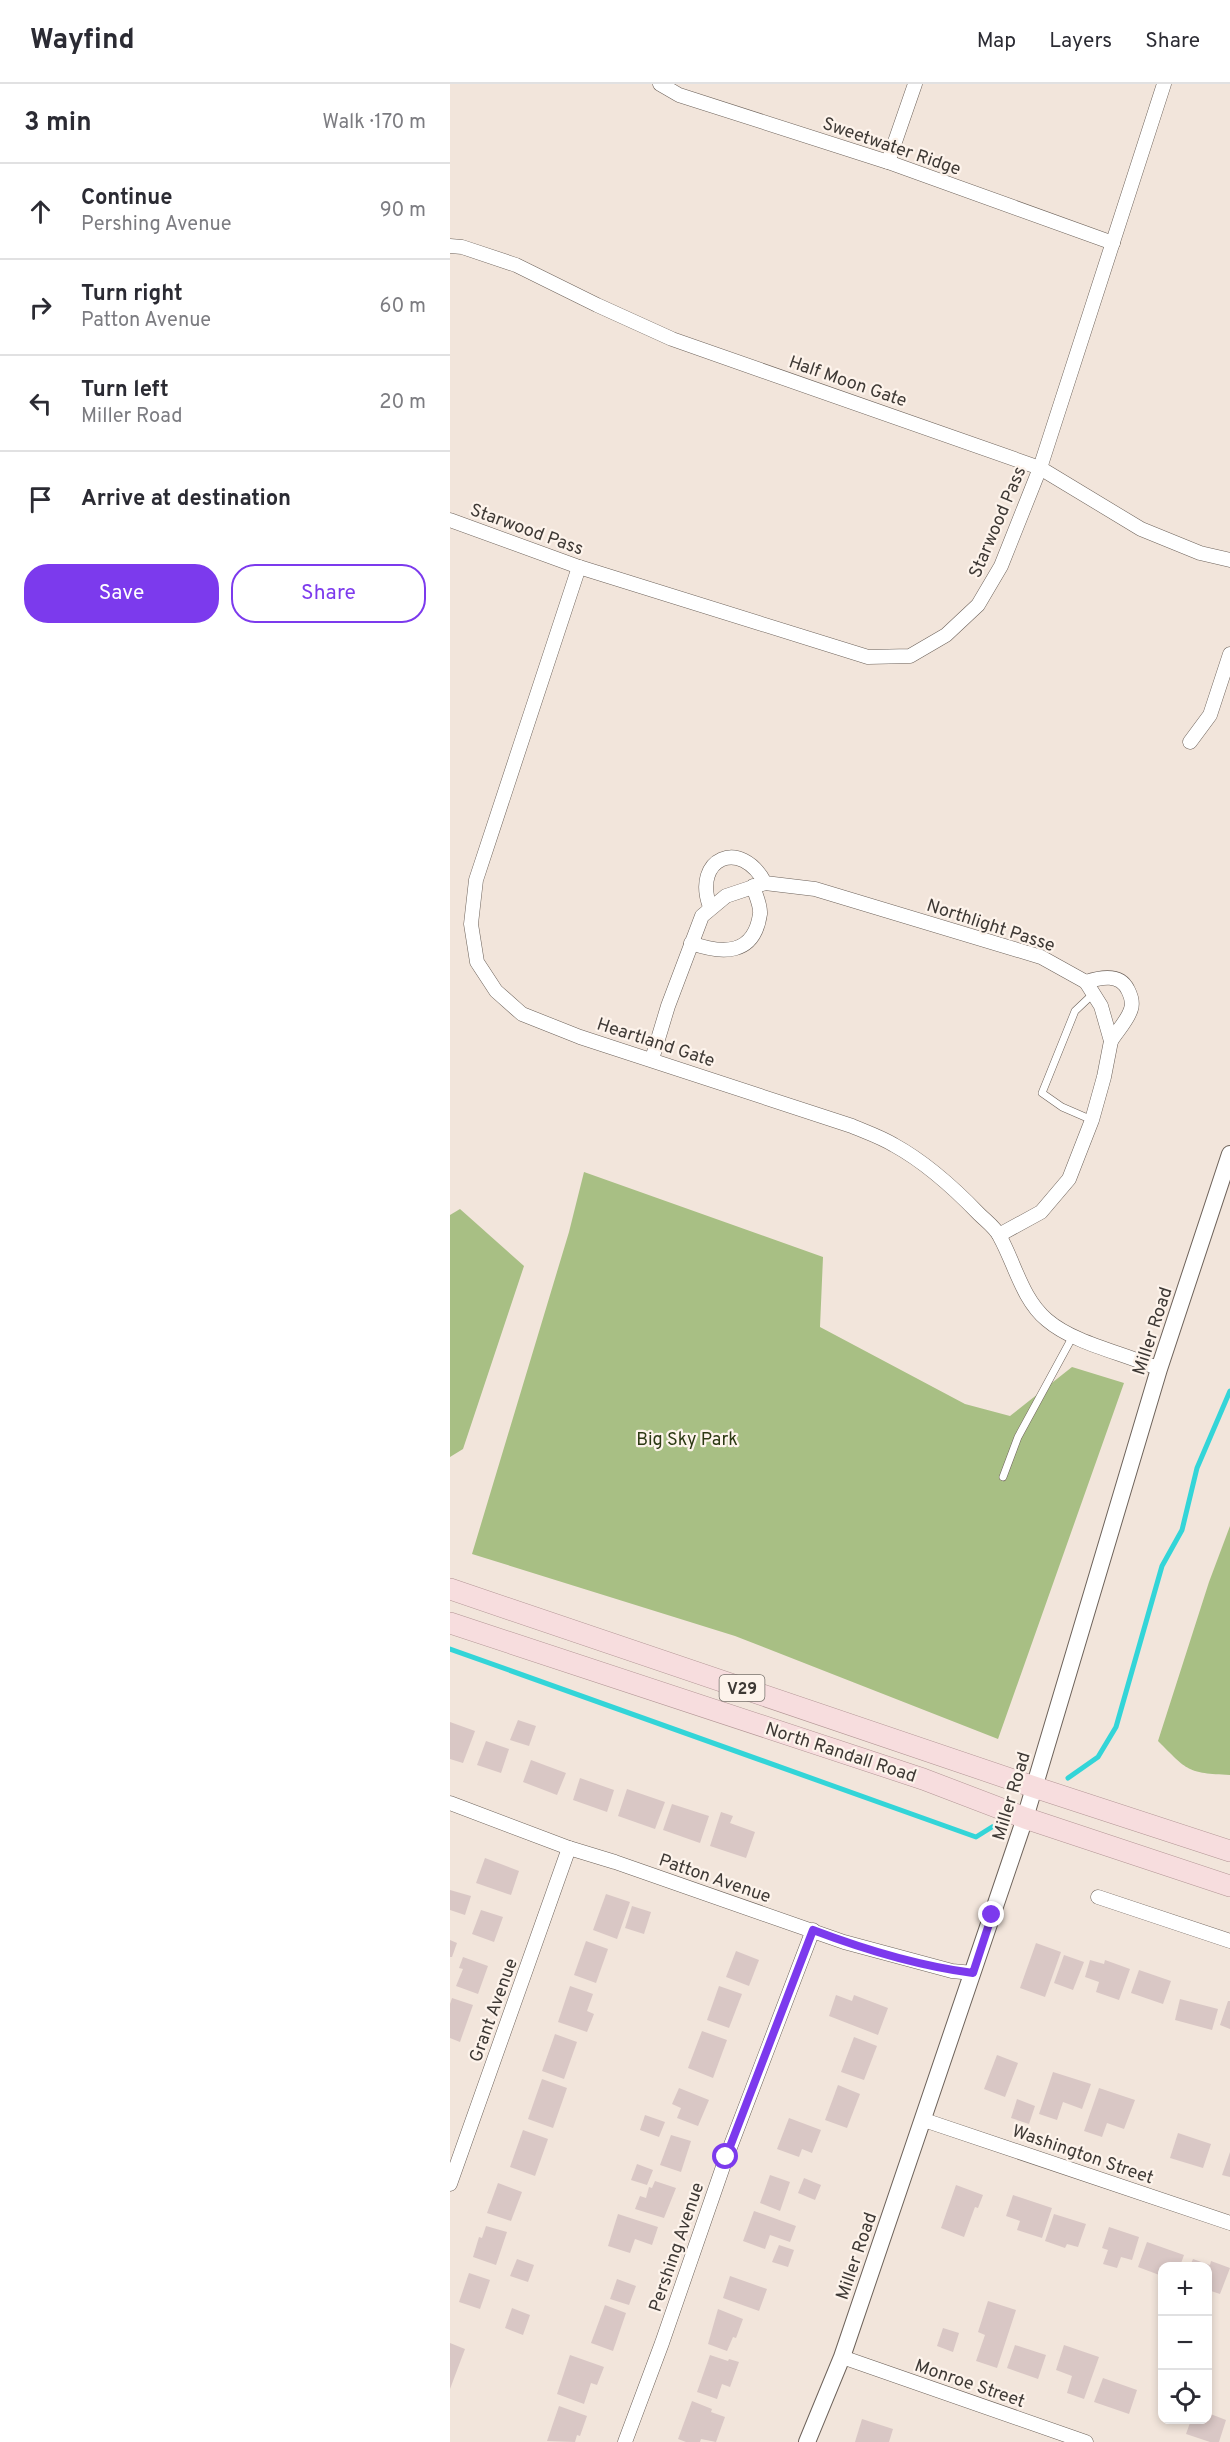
<!DOCTYPE html>
<meta charset="utf-8">
<style>
:root{--surface:#fff;--page:#f7f7f7;--text:#2b2b33;--muted:#7c7c81;--line:#e1e1e2;--accent:#7c3aed}
body{margin:0;font-family:Overpass,sans-serif;background:var(--page);color:var(--text)}
.controls{position:absolute;right:18px;bottom:18px;display:grid;overflow:hidden;border-radius:12px;box-shadow:0 3px 9px #0003}
.controls button{width:54px;height:54px;display:grid;place-items:center;padding:0;border:0;border-bottom:2px solid var(--line);background:var(--surface);color:var(--text);font:30px sans-serif}
.stop{position:absolute;width:18px;height:18px;margin:-14px;border:4px solid #7c3aed;border-radius:50%;background:#fff}
.stop.end{background:#7c3aed;border-color:#fff;box-shadow:0 2px 6px #0008}
.list{margin:0;padding:0;list-style:none}
h2{display:flex;justify-content:space-between;align-items:center;height:78px;margin:0;padding:0 24px;font-size:26px}
h2 small{font-size:20px;font-weight:400;color:var(--muted)}
.list li{display:grid;grid-template-columns:39px 1fr auto;gap:18px;align-items:center;box-sizing:border-box;height:96px;padding:0 24px;border-top:2px solid var(--line)}
.list b{display:block;font-size:22px;white-space:nowrap}
.list p{margin:0;font-size:20px;white-space:nowrap;color:var(--muted)}
.list em{font-size:20px;font-style:normal;color:var(--muted)}
.actions{display:flex;gap:12px;padding:18px 24px}
.actions a{flex:1;padding:14px 0;border:2px solid var(--accent);border-radius:24px;text-align:center;font-size:21px;color:var(--accent)}
.actions .main{background:var(--accent);color:#fff}
.icon{flex:none;width:33px;height:33px;fill:none;stroke:currentColor;stroke-width:2;stroke-linecap:round;stroke-linejoin:round}
.map{position:relative;flex:none;width:780px;height:2358px;overflow:hidden}
header{display:flex;align-items:center;gap:36px;box-sizing:border-box;height:84px;padding:0 30px;background:var(--surface);border-bottom:2px solid var(--line)}
header strong{font-size:28px}
nav{display:flex;gap:33px;margin-inline-start:auto;font-size:21px}
main{display:flex}
aside{flex:1;background:var(--surface)}
.map>svg:first-child{display:block}
.green{fill:#a8bf84}
.lines{fill:none;stroke-linecap:round;stroke-linejoin:round}
.stream{stroke:#33d5d8;stroke-width:5}
.building{fill:#d9c7c5}
.service-casing{stroke:#6d625a;stroke-width:8}
.minor-casing{stroke:#6d625a;stroke-width:15}
.tertiary-casing{stroke:#6d625a;stroke-width:18}
.primary-casing{stroke:#b29595;stroke-width:22}
.service{stroke:#fff;stroke-width:7}
.minor{stroke:#fff;stroke-width:14}
.tertiary{stroke:#fff;stroke-width:16}
.primary{stroke:#f7ddde;stroke-width:21}
.route{stroke:#7c3aed;stroke-width:8}
.labels{text-anchor:middle;stroke-width:4.5;stroke-linejoin:round;paint-order:stroke}
.shield{fill:#fdf3eb;stroke:#77716c;stroke-width:1.5}
.shield-label{font-size:16px;font-weight:bold;fill:#3e3935}
.street-label{font-size:18px;fill:#3e3935;stroke:#fdf3eb}
.park-label{font-size:18px;fill:#2c3913;stroke:#fdf3eb}
</style>
<header>
<strong>Wayfind</strong>
<nav><a>Map</a><a>Layers</a><a>Share</a></nav>
</header>
<main>
<aside>
<h2>3 min<small>Walk · 170 m</small></h2>
<ul class="list">
<li><svg class="icon" aria-label="ahead" viewBox="0 0 24 24"><path d="M12 20V5M6 11l6-6 6 6"/></svg><div><b>Continue</b><p>Pershing Avenue</p></div><em>90 m</em></li>
<li><svg class="icon" aria-label="right" viewBox="0 0 24 24"><path d="M7 20v-9h11M14 6l5 5-5 5"/></svg><div><b>Turn right</b><p>Patton Avenue</p></div><em>60 m</em></li>
<li><svg class="icon" aria-label="left" viewBox="0 0 24 24"><path d="M17 20v-9H6M10 6l-5 5 5 5"/></svg><div><b>Turn left</b><p>Miller Road</p></div><em>20 m</em></li>
<li><svg class="icon" aria-label="arrive" viewBox="0 0 24 24"><path d="M6 21V4h12l-3 4 3 4H6"/></svg><div><b>Arrive at destination</b></div></li>
</ul>
<div class="actions"><a class="main">Save</a><a>Share</a></div>
</aside>
<div class="map">
<svg width="780" height="2358" viewBox="0 0 780 2358">
<rect width="100%" height="100%" fill="#f2e5db"/>
<!-- green -->
<g class="green">
<path d="M134,1088l239,85 -3,70 145,77 45,12 62,-49 52,16 -126,356 -263,-103 -263,-82 97,-322z"/>
<path d="M10,1125l64,57 -61,183 -13,8v-242z"/>
<path d="M780,1442v249c-43,-2 -42,-4 -72,-34l51,-159z"/>
</g>
<g class="lines">
<!-- stream -->
<g class="stream">
<path d="M0,1565l526,188 16,-10"/>
<path d="M618,1694l30,-21 18,-30 46,-161 20,-36 15,-62 33,-77"/>
</g>
</g>
<!-- building -->
<g class="building">
<path d="M68,1636l18,6 -7,20 -19,-6z"/>
<path d="M0,1638l25,9 -12,32 -13,-4z"/>
<path d="M36,1657l23,8 -8,24 -24,-8z"/>
<path d="M81,1676l35,13 -9,22 -34,-13z"/>
<path d="M130,1694l34,12 -7,22 -34,-12z"/>
<path d="M177,1705l38,13 -10,27 -37,-13z"/>
<path d="M222,1720l37,12 -9,27 -37,-13z"/>
<path d="M271,1728l12,4 -3,7 25,9 -9,26 -36,-12z"/>
<path d="M35,1774l34,13 -8,24 -35,-12z"/>
<path d="M0,1806l21,6 -6,19 -15,-5z"/>
<path d="M156,1810l24,8 -13,37 -24,-9z"/>
<path d="M182,1822l19,6 -7,22 -19,-6z"/>
<path d="M31,1826l22,7 -9,25 -22,-8z"/>
<path d="M0,1856l7,3 -5,14h-2z"/>
<path d="M136,1857l22,8 -12,34 -22,-8z"/>
<path d="M586,1859l25,9 -16,45 -25,-9z"/>
<path d="M286,1867l23,9 -10,26 -23,-9z"/>
<path d="M614,1871l20,7 -11,28 -19,-7z"/>
<path d="M13,1873l25,9 -10,28 -22,-8 7,-17 -4,-1z"/>
<path d="M640,1876l14,4 1,-4 25,9 -11,31 -23,-8 3,-10 -14,-5z"/>
<path d="M689,1886l32,11 -8,23 -32,-11z"/>
<path d="M120,1902l23,8 -6,17 7,3 -7,18 -29,-10z"/>
<path d="M269,1902l23,8 -13,34 -22,-8z"/>
<path d="M386,1911l16,6 2,-6 34,13 -10,27 -49,-19z"/>
<path d="M2,1914l21,7 -13,37 -10,-4v-34z"/>
<path d="M730,1915l38,10 -6,21 -37,-10z"/>
<path d="M778,1917h2v28l-10,-4z"/>
<path d="M252,1947l25,9 -14,38 -25,-10z"/>
<path d="M105,1950l22,8 -13,37 -22,-8z"/>
<path d="M404,1953l23,9 -13,34 -23,-8z"/>
<path d="M547,1971l21,8 -13,34 -21,-8z"/>
<path d="M603,1988l38,12 -9,25 -19,-7 -6,18 -18,-6z"/>
<path d="M92,1995l25,9 -14,40 -25,-9z"/>
<path d="M388,2001l22,9 -13,34 -22,-8z"/>
<path d="M229,2004l30,12 -11,26 -21,-8 4,-10 -9,-4z"/>
<path d="M649,2004l36,12 -11,29 -17,-6 -5,14 -18,-6z"/>
<path d="M567,2015l18,7 -6,18 -18,-6z"/>
<path d="M195,2031l20,7 -6,15 -19,-7z"/>
<path d="M339,2034l32,12 -9,23 -10,-4 -3,8 -22,-8z"/>
<path d="M73,2046l25,9 -13,37 -25,-9z"/>
<path d="M728,2049l33,11 -8,24 -33,-10z"/>
<path d="M221,2051l20,6 -10,31 -21,-7z"/>
<path d="M780,2068v25l-8,-2z"/>
<path d="M187,2080l16,6 -6,15 -16,-5z"/>
<path d="M320,2091l20,7 -10,29 -20,-8z"/>
<path d="M354,2094l17,7 -6,15 -17,-7z"/>
<path d="M205,2097l21,7 -12,30 -29,-9 5,-13 6,2 3,-11 3,1z"/>
<path d="M48,2099l24,9 -11,29 -24,-8z"/>
<path d="M506,2101l27,10 -5,13 -3,-1 -11,30 -23,-9z"/>
<path d="M563,2111l39,13 -10,30 -25,-8 3,-9 -14,-5z"/>
<path d="M304,2127l42,15 -6,16 -20,-7 -5,14 -22,-8z"/>
<path d="M168,2130l40,13 -6,18 -17,-6 -5,14 -22,-7z"/>
<path d="M604,2130l32,10 -8,23 -11,-3 -2,4 -20,-7z"/>
<path d="M36,2142l21,6 -11,33 -23,-8 6,-20 3,1z"/>
<path d="M659,2143l30,10 -7,23 -11,-3 -4,11 -14,-4 5,-14 -6,-2z"/>
<path d="M697,2158l37,13 -4,11h-18v10l-24,-9z"/>
<path d="M329,2161l15,5 -6,17 -16,-5z"/>
<path d="M67,2175l17,6 -6,17 -18,-6z"/>
<path d="M743,2175l17,6 1,-4 19,7 -10,26 -12,-4v-24h-18z"/>
<path d="M19,2189l21,7 -10,29 -21,-7z"/>
<path d="M280,2192l37,13 -8,22 -36,-13z"/>
<path d="M167,2195l19,7 -7,19 -19,-6z"/>
<path d="M538,2217l28,9 -19,58 -21,-7 9,-26 -7,-3z"/>
<path d="M155,2221l21,8 -13,38 -22,-8z"/>
<path d="M62,2224l18,7 -7,20 -18,-7z"/>
<path d="M268,2225l25,10 -7,19 -3,-1 -6,14 -19,-7z"/>
<path d="M493,2244l16,5 -6,19 -16,-6z"/>
<path d="M0,2259l15,6 -15,40z"/>
<path d="M565,2261l31,10 -8,24 -31,-11z"/>
<path d="M614,2261l35,12 -15,42 -17,-6 5,-17 -16,-6z"/>
<path d="M120,2271l34,12 -7,18 -6,-2 -7,21 -27,-10z"/>
<path d="M260,2271l18,6 1,-2 10,3 -9,25 -8,-3 -5,15 -20,-7z"/>
<path d="M653,2294l34,12 -8,24 -35,-12z"/>
<path d="M242,2317l20,8 -1,3 14,5 -9,25 -15,-3 -1,3h-14l-8,-3z"/>
<path d="M109,2322l28,10 -7,20 -3,-1 -2,7 -28,-1z"/>
<path d="M758,2329l18,7 -7,22h-9l-24,-8 5,-14h17z"/>
<path d="M412,2335l31,10 -4,13h-34z"/>
</g>
<g class="lines">
<!-- service casing -->
<g class="service-casing">
<g id="service">
<path d="M642,1036l-30,-13 -20,-14 33,-82 18,-17"/>
<path d="M553,1393l15,-40 55,-101"/>
</g>
</g>
<!-- minor casing -->
<g class="minor-casing">
<g id="minor">
<path d="M210,0l19,11 209,67 225,81"/>
<path d="M438,78l27,-78"/>
<path d="M0,162l12,1 54,18 81,40 75,34 368,129 101,61 59,24 30,7"/>
<path d="M0,436l129,47 289,90 42,-1 36,-21 32,-30 23,-39 39,-98 124,-384"/>
<path d="M129,483l-103,313 -5,44 6,38 19,29 26,23 58,23 272,89c14,6 29,11 42,19 31,17 60,43 85,69 7,7 17,14 21,23 15,27 22,62 47,83 28,24 77,33 112,49"/>
<path d="M740,658l20,-27 20,-61"/>
<path d="M260,823c-18,-49 31,-70 55,-24l50,6 226,68 45,25 15,24 10,35 -7,36 -12,43 -23,59 -28,33 -42,23"/>
<path d="M241,859c31,11 63,13 69,-29 1,-9 -5,-20 -7,-28"/>
<path d="M636,898c15,-5 34,-9 42,8 3,6 5,13 3,19 -3,11 -14,22 -20,32"/>
<path d="M202,975l16,-53 34,-90 24,-20 39,-13"/>
<path d="M0,1719l119,45 46,14 229,80 108,29 21,2"/>
<path d="M648,1813l132,44"/>
<path d="M474,2036l306,103"/>
<path d="M0,2100l119,-336"/>
<path d="M392,2273l244,85"/>
<path d="M175,2358l37,-99 64,-185 87,-228"/>
</g>
</g>
<!-- tertiary casing -->
<g class="tertiary-casing">
<path id="tertiary" d="M357,2358l35,-85 183,-539 134,-449 71,-215"/>
</g>
<!-- primary casing -->
<g class="primary-casing">
<g id="primary">
<path d="M0,1505l584,198 196,64"/>
<path d="M0,1539l473,156 102,39 205,68"/>
</g>
</g>
<!-- service -->
<use href="#service" class="service"/>
<!-- minor -->
<use href="#minor" class="minor"/>
<!-- tertiary -->
<use href="#tertiary" class="tertiary"/>
<!-- primary -->
<use href="#primary" class="primary"/>
</g>
<g class="lines">
<!-- route -->
<path class="route" d="M276,2073l87,-227c50,19 106,36 160,43l19,-58"/>
</g>
<g class="labels">
<!-- shield labels -->
<rect class="shield" x="269.5" y="1591" width="45" height="26" rx="4.5"/>
<g class="shield-label">
<text x="292" y="1610">V29</text>
</g>
<!-- street labels -->
<g class="street-label">
<text transform="translate(442 62) rotate(19)" y="6">Sweetwater Ridge</text>
<text transform="translate(398 297) rotate(19)" y="6">Half Moon Gate</text>
<text transform="translate(547 438) rotate(-67)" y="6">Starwood Pass</text>
<text transform="translate(77 445) rotate(20)" y="6">Starwood Pass</text>
<text transform="translate(541 841) rotate(18)" y="6">Northlight Passe</text>
<text transform="translate(206 958) rotate(18)" y="6">Heartland Gate</text>
<text transform="translate(702 1247) rotate(-72)" y="6">Miller Road</text>
<text transform="translate(391 1668) rotate(18)" y="6">North Randall Road</text>
<text transform="translate(561 1712) rotate(-73)" y="6">Miller Road</text>
<text transform="translate(265 1794) rotate(19)" y="6">Patton Avenue</text>
<text transform="translate(43 1926) rotate(-70)" y="6">Grant Avenue</text>
<text transform="translate(633 2070) rotate(19)" y="6">Washington Street</text>
<text transform="translate(226 2163) rotate(-71)" y="6">Pershing Avenue</text>
<text transform="translate(406 2172) rotate(-71)" y="6">Miller Road</text>
<text transform="translate(520 2299) rotate(19)" y="6">Monroe Street</text>
</g>
<!-- park labels -->
<g class="park-label">
<text x="237" y="1361">Big Sky Park</text>
</g>
</g>
</svg>
<div class="controls">
<button>+</button>
<button>−</button>
<button><svg class="icon" aria-label="locate" viewBox="0 0 24 24"><circle cx="12" cy="12" r="6"/><path d="M12 2v4M12 18v4M2 12h4M18 12h4"/></svg></button>
</div>
<div class="stop" style="left:276px;top:2073px"></div>
<div class="stop end" style="left:542px;top:1831px"></div>
</div>
</main>
